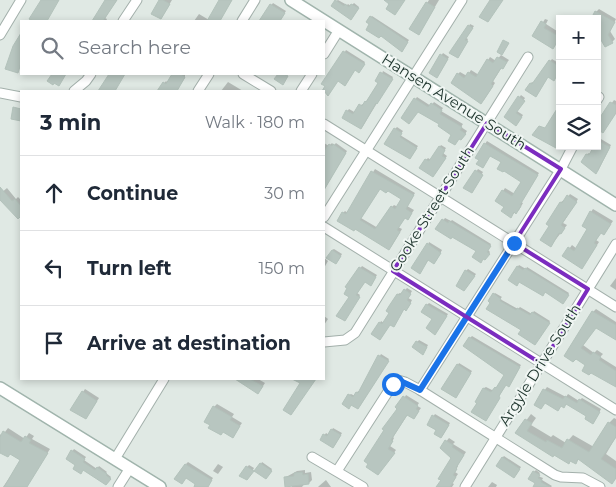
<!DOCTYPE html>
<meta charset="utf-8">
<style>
:root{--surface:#fff;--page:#f2f2f3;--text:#1f2937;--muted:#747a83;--line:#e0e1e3}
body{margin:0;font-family:Montserrat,sans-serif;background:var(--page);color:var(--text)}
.controls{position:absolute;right:15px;top:15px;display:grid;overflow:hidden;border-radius:0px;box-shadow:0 2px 8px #0003}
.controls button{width:45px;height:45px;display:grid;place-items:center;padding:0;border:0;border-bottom:1px solid var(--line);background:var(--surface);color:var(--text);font:25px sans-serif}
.stop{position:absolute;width:15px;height:15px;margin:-11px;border:4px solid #1a73e8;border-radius:50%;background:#fff}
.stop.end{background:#1a73e8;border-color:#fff;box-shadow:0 1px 5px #0008}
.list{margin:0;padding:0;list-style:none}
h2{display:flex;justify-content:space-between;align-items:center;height:65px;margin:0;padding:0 20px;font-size:21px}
h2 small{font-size:16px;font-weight:400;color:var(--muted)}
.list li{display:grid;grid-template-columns:32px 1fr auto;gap:15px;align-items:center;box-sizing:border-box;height:75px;padding:0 20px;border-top:1px solid var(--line)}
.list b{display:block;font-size:19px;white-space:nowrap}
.list em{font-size:16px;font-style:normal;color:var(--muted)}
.icon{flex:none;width:28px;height:28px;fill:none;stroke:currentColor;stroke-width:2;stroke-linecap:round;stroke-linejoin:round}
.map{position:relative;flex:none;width:616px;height:487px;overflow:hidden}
.search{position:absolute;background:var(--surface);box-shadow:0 2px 8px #0003;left:20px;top:20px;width:305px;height:55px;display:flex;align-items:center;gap:12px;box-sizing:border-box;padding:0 18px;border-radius:0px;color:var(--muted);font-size:19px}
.panel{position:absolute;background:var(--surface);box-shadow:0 2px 8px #0003;left:20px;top:90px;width:305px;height:290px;border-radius:0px}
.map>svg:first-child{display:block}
.shadow{fill:#0003;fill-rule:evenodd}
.building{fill:#b8c6c0;stroke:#b3c2bb;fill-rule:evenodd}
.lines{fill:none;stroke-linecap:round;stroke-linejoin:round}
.street-casing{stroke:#a3b0ab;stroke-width:11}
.secondary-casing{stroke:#a0b4ac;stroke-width:14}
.street{stroke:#fff;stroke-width:9}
.secondary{stroke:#fff;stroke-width:11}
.route{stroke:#1a73e8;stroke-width:6}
.marked{fill:none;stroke:#7b2cbf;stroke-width:4;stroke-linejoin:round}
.labels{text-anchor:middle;stroke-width:4;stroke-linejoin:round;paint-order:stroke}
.street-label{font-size:15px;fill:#223831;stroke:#f0f6f3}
</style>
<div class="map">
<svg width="616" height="487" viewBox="0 0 616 487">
<rect width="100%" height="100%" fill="#e0e9e4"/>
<!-- shadow -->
<g class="shadow">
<path d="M107,0h10l-12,18 2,1 -1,2h-15l3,-1z"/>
<path d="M160,0h12l-9,15z"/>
<path d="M221,0h11l-13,21h-25l5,-7 10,6z"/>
<path d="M338,0l9,5 1,-1 3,2 3,-3 5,4 -6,10 -17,-16z"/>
<path d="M429,0h10l-20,34 -8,-5z"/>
<path d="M273,3l13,8 -7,10h-20z"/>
<path d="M599,9l17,10 -6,12 5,8 -3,3 -15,-23 -1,-7z"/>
<path d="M372,16l37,24 -6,8 -32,-24v-7z"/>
<path d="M545,19l3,1 -2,4 14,9v5l-7,9 -19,-11z"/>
<path d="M470,24l4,2 -8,12 2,1 -9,16z"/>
<path d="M346,50l19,12 -4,7h-6l-17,11 -10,14 -5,-3z"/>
<path d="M443,53l6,4 -10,17 -9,-2z"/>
<path d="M501,55l8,5 -4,5 -3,2 -9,14 2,2 -11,17 -26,-26 2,-2 7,4 4,-6 8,5 11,-18 6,4z"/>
<path d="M552,59l8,5v6l-12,6 -11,18 -6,-11 1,-1 2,1z"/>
<path d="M383,71l10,6 -30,49 -2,2 -18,-11 6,-8 7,4 6,-9 2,1 15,-23z"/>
<path d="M174,74h11v4l-9,13h-18l8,-10 2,2z"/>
<path d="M228,82l15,9h-22z"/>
<path d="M521,95l4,3 -8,13 6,4 -5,8 -12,-6z"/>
<path d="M417,97l14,9 3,-4 9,6 -2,3 22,13 -2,3 6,4 -4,6 -10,-2 -12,-11 -23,-14 -16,8z"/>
<path d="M614,100l2,1v12l-13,18 -6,-7z"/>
<path d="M397,127l6,4 -3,4 18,11 -8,12 -15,-29z"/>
<path d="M601,139l10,6 -13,26 -11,-17 2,-1 2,1z"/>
<path d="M487,141l52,32 -18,29 2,1 -4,7 -6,4 -16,-14 8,-12 10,6 7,-13 -37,-37z"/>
<path d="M324,143l5,3 3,-3 2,2 2,-2 11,8 -23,39z"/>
<path d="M441,145l5,3 -3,5 4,3 -12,18 -9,-14 2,-2 3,2z"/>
<path d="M375,169l40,24 -8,13 7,4 -4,6 -5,1 -7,10 4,2 -11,18 -48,-34 2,-2 3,2zM380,187l8,2 15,9 -5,9 -4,-2 -2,2 -14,21 -17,-10z"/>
<path d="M478,169l5,3 -10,18 -8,-2z"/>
<path d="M7,188l9,11 2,-2 3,3v14l-3,3 -18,-19v-4z"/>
<path d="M570,194l8,5 -15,24 4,2 -14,18 -2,-17 -3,-2 13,-22 3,-2 1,1z"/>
<path d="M593,209l20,12 -9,13 -3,-2 -5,8 3,2 -15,23 -20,-9 8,-11 5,4 12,-21 2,-16z"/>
<path d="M445,218l6,3 1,-1 39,24 -3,6 2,2 -3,5 -35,-21 -15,-7z"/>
<path d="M429,242l13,8 -6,11 -7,-2 -8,11z"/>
<path d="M334,249l8,5 -4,7 -6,-11z"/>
<path d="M324,258l4,3 -4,7z"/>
<path d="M519,265l7,4 1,-2 42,26 -5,8 -44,-21h-11z"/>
<path d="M362,266l15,9 -5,8 -7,-2 -8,12 3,2 -14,23 4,-22 -1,-8 -2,-1z"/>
<path d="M468,269l8,5 -10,14v-17z"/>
<path d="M616,278v12l-6,-4z"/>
<path d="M407,288l5,3 -4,7 4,2 -4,8h-4l-14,15 -9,13 -1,-13 1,-2 3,2 7,-10 -3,-2 10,-17 2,-1 2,1z"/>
<path d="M495,293l7,4 -2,2 18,10 2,-2 12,7 2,-3 16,10 -14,21 -13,-13 -29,-35z"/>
<path d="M429,303l19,11 -11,17 -10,-26z"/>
<path d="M596,309l20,13v17l-20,-12 -13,18 11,8 3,-3 6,4 -3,3 16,10v18l-40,-28 17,-45z"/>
<path d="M324,316l4,3 -4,6z"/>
<path d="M472,336l49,29 -11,19h-4l-19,34 -14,-7 11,-23 2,-1 8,4 12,-17 -36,-36z"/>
<path d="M419,340l9,5 -3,6 -11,-5z"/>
<path d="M381,354l8,5 -29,47 -9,-2 -2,-9 2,-1 4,2 3,-5 2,1z"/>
<path d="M459,363l13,8 -15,23 1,-29z"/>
<path d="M237,379h21l7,4 -4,6z"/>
<path d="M547,387l19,10 2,-3 11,7 3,-3 19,11 -6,11 -28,-17 -3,3 -19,-4 -10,2z"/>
<path d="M85,389l14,9 -11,17 -5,-23z"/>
<path d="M406,395l13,8 -2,3 4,2 -5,7 -8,-1 -15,23 1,1 -4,8 6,4 -16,21 19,-63z"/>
<path d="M217,404l17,10 -2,3 10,6 -9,13 -19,-29z"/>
<path d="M435,414l15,9 -7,12 -15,-11z"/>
<path d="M531,414l5,4 -5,7 20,12 2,-2 13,8 7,-8 21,12 15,-24 5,-5 2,1v18l-10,17 10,7v17l-4,4 -33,-24 -4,4 -58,-29z"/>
<path d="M8,428l17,11 4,-6 5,3 -2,3 18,10 -24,38h-23l19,-27 -12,-7 -10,-2v-17l2,2z"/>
<path d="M333,428l9,5 -7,12 -13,-6 4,-6 3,2z"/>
<path d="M449,438l6,4 -2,2 13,8 -9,14h1l-3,6 3,2 -6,9 2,1 -2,3h-9l10,-29 -12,-10z"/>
<path d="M74,449l12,8 -2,3 13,9 2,-3 8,6 -1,1 5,4 -3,5 -41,-24z"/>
<path d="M504,456l17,11 -5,8 -14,-17z"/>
<path d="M188,462l25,16 -6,9h-12l2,-3 -11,-20z"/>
<path d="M262,462l10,7 -4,7 -7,-12z"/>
<path d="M218,464l5,3 -5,7 -5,-3z"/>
<path d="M249,465l5,3 -5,9 -8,-2z"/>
<path d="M305,470v3l6,-1 1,8 -3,3h-4l-3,4h-10v-2l-6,-8 11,-6z"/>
<path d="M536,470l4,3 -2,3 5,2 -1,2 10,6 -1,1h-16l2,-4 -3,-11z"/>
<path d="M326,480l5,7h-13l1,-1z"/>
<path d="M492,482l5,3 -1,2h-8z"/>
</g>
<!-- building -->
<g class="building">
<path d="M41,0h18l-12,21h-14l-4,-2z"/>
<path d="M105,0h12l-14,21h-11z"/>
<path d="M159,0h4l7,4 -9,15 -10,-5z"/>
<path d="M219,0h13l-12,21h-13z"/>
<path d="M335,0l9,6 1,-2 4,3 2,-3 8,4 -8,12 -20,-14z"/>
<path d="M384,0h21l-10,15 -9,-6 3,-5z"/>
<path d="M490,0h13l-15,22 -9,-5z"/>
<path d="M426,2l9,5 -16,28 -10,-6z"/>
<path d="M270,4l15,9 -5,8h-21z"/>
<path d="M595,11l20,11 -7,13 5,8 -8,4 -4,-7 -4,-2v-19h-6z"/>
<path d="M370,16l38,26 -6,10 -21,-16 -2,2 -13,-8 3,-6 -3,-2z"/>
<path d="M541,21l5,3 -2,4 16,9 -7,12 -21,-13z"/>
<path d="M468,25l5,3 -8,12 3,1 -10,17 -9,-5z"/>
<path d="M21,33v30l-3,10 -13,-4 8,-23z"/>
<path d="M503,40l6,3 -7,12 -5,-3z"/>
<path d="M343,51l22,13 -6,9 -4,-3 -10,16 -7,-5 -10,15 -4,-5h-2l3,-5 -4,-2z"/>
<path d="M440,54l8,5 -11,19 -8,-5z"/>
<path d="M497,57l10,5 -4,7 -2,-1 -10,16 2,2 -12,18 -30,-21 6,-10 7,5 4,-6 8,5 11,-18 6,4z"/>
<path d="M549,60l11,7v12l-4,-2 -2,4 -6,-4 -12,20 -11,-7 5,-7 2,1z"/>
<path d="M380,72l13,7 -16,25 -1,-1 -15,26 -19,-11 4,-8 7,4 6,-10 3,2 3,-5 1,1 12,-19 -3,-2z"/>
<path d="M52,74h14l-7,12 -5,-3 -1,2 -6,-4z"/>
<path d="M109,74h16l-10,17h-17z"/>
<path d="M172,74h9l4,3 -8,14h-20l6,-9 3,2z"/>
<path d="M278,74h6l4,2 -5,9 -9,-6z"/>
<path d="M518,96l7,5 -9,12 6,4 -6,9 -12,-9z"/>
<path d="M414,98l14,9 3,-4 11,7 -2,4 22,13 -2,3 6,4 -5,6 -2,-1 -4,6 -7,-4 3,-6 -13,-9 1,-2 -21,-12 -9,12 -8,-6z"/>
<path d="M610,102l6,3v8l-13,20 -6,-4v-7z"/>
<path d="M560,104v38l-4,6 -24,-13 7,-9 6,2z"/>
<path d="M13,107l8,2v12l-10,-2z"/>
<path d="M394,128l8,5 -2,4 17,11 -7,11 -26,-15z"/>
<path d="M597,140l13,7 -14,27 -15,-12 5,-8 3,1 5,-9h3z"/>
<path d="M484,143l54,32 -18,30 1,1 -5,8 -2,-2 -3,6 -10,-7 3,-4 -9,-6 7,-11 10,6 9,-14 -17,-11 -1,1 -6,-3 4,-7 -11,-6 -7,12 -7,-4 3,-4 -4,-2z"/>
<path d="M329,144l3,2 1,-2 13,9 -22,37v-39z"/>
<path d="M439,146l6,4 -3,6 4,2 -13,19 -14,-9 6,-9 4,2z"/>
<path d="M475,170l8,5 -11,18 -9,-5z"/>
<path d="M371,171l43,24 -8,14 6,4 -4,7 -3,-2 -8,12 3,2 -11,18 -34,-21 -1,2 -17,-10 5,-9 4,2zM380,189l6,4 2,-2 13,8 -6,10 -4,-3 -16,23 -15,-9z"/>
<path d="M0,187l12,14 3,-2 6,7v10l-3,3 -18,-19z"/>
<path d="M567,195l10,7 -16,23 4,3 -4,6 -2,-1 -8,14 -11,-7 9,-14 -3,-2 14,-22 2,1z"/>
<path d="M590,211l21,13 -7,11 -3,-2 -7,10 3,2 -15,24 -20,-13 6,-9 6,4 13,-22 -5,-3z"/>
<path d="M442,219l6,4 1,-2 42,25 -4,6 3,2 -5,6 -2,-1 -2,4 -9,-6 4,-6 -24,-14 -1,2 -16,-10z"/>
<path d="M427,243l14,10 -7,11 -6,-4 -8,14 -9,-6z"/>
<path d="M332,250l9,6 -5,8 -10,-6z"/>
<path d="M517,266l6,4 2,-2 44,27 -6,9 -18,-12 -2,4 -24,-14 -2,4 -9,-6z"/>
<path d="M359,267l17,10 -5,9 -6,-4 -9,13 4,2 -15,24 -9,-5 13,-19 -5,-3 3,-6 -2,-1z"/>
<path d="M465,270l10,6 -11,15 -8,-5z"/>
<path d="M404,289l7,5 -4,6 4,3 -5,8 -2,-2 -10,18 -4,-2 -10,15 -9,-6 8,-12 3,2 7,-11 -3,-2 3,-5 8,-12 3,1z"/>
<path d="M493,293l8,6 -1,2 16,9 1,-2 13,7 2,-3 18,11 -15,22 -17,-11 3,-4 -35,-21 4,-6 -2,-2z"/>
<path d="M426,304l21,12 -12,19 -9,-7 6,-9 -11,-7z"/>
<path d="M592,311l24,14v15l-20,-12 -15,20 10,7 2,-3 8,5 -2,3 17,11v16l-25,-14 -2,2 -7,-4 3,-6 -9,-6 -3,3 -9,-6z"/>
<path d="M469,337l51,30 -11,20 -3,-2 -7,11 1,2 -14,23 -15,-9 6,-9 -2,-1 8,-14 8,4 4,-5 1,1 8,-13 -41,-29z"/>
<path d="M416,341l11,6 -4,8 -11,-8z"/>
<path d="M378,355l11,6 -31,48 -7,-4 -2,4 -7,-5 6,-10 5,3 3,-5 2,1z"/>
<path d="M457,364l14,9 -15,25 -15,-9z"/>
<path d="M235,379h15l13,7 -5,8z"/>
<path d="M292,379h24l-25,36 -8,-5 17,-27z"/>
<path d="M543,389l20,10 2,-3 12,7 2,-4 21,13 -7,12 -8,-5 1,-3 -20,-12 -2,4 -3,-2 -3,5 -13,-8 -4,6 -7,-4z"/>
<path d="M82,391l15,10 -11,18 -16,-9z"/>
<path d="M403,396l15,10 -2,3 3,2 -5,8 -7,-4 -16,25 2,1 -5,8 7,4 -17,22 -12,-8 2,-3 -4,-3 20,-31 -2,-1 15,-20 -2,-2z"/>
<path d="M213,406l19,11 -2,3 10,6 -7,12 -10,-6 -2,3 -13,-7 2,-3 -6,-3z"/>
<path d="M432,415l17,10 -8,13 -7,-4 2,-4 -9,-5z"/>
<path d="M525,419l7,4 -5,8 19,11 1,-2 15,8 5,-9 22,13 19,-30 8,5v10l-15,22 15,10v9l-4,6 -34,-25 -2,5 -6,-3 -1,3 -15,-9 -1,2 -38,-24z"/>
<path d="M331,429l10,6 -8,13 -13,-8 3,-6 4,2z"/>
<path d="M3,431l18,11 4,-6 6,4 -2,3 19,10 -21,34h-23l16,-27 -10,-6 -2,3 -8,-4v-16z"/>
<path d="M445,440l8,5 -1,2 12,8 -8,13 1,1 -4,6 3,2 -6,10h-14l5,-7 -3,-1 13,-21 -11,-10z"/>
<path d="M71,450l14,9 -2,3 12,8 2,-3 10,7 -1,1 5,4 -5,6 -23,-15 -2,4 -8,-5 2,-4 -9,-6z"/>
<path d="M502,457l18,12 -6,9 -18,-12z"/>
<path d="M260,463l12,8 -6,8 -12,-8z"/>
<path d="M185,464l27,16 -4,7h-14l1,-3 -9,-6 -4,6 -8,-5z"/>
<path d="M246,466l8,5 -7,9 -8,-4z"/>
<path d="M533,471l7,4 -2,3 4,2 -1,2 9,5h-17l2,-4 -7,-4z"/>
<path d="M302,472l1,3 5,-1 1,10 -24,3 -1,-10 10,-1v-3z"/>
</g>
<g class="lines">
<!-- street casing -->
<g class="street-casing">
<g id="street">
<path d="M123,21l14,-21"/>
<path d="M242,21l13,-21"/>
<path d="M0,35l21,-35"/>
<path d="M324,54l15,-24"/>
<path d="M243,74l28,17"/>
<path d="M74,91l12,-10 5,-7"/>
<path d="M198,91l11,-17"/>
<path d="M301,91l11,-17"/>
<path d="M0,93l21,4"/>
<path d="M597,100l2,-3"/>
<path d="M324,124l292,183"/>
<path d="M324,217l138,-217"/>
<path d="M324,227l292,183"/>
<path d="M324,342l21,-2 10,-7 173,-276"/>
<path d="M420,390l141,-221 12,-23"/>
<path d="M312,457l51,30"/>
<path d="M115,459l49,-80"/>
<path d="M337,471l56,-87 5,-4 7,2 15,8 135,85 6,2 22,1 17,9"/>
<path d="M118,487l12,-19"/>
<path d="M465,487l151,-243"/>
</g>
</g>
<!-- secondary casing -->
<g class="secondary-casing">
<g id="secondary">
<path d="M291,0l325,205"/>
<path d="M0,388l160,99"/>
</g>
</g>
<!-- street -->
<use href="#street" class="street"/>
<!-- secondary -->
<use href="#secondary" class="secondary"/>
</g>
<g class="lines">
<!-- route -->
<path class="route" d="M393,384l5,-4 22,10 94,-147"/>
</g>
<!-- marked area -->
<path class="marked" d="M487,123l74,46 -47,74 74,46 -46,75 -149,-93z"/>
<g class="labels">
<!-- street labels -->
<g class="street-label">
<text transform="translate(454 102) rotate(32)" y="5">Hansen Avenue South</text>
<text transform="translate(432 209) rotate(-58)" y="5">Cooke Street South</text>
<text transform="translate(540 365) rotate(-58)" y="5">Argyle Drive South</text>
</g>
</g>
</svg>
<div class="controls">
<button>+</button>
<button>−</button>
<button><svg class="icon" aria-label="layers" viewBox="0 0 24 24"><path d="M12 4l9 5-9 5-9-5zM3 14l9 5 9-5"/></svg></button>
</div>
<div class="stop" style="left:393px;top:384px"></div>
<div class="stop end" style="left:514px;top:243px"></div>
<div class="search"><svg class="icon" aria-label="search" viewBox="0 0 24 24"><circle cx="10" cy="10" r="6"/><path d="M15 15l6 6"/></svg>Search here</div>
<section class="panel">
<h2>3 min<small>Walk · 180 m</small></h2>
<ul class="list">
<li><svg class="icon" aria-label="ahead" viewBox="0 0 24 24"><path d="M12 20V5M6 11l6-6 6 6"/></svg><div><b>Continue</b></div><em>30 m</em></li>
<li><svg class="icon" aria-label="left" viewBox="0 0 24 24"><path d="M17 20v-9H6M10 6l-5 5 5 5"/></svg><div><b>Turn left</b></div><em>150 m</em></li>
<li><svg class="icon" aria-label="arrive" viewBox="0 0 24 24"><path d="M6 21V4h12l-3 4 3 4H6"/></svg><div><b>Arrive at destination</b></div></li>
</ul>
</section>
</div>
